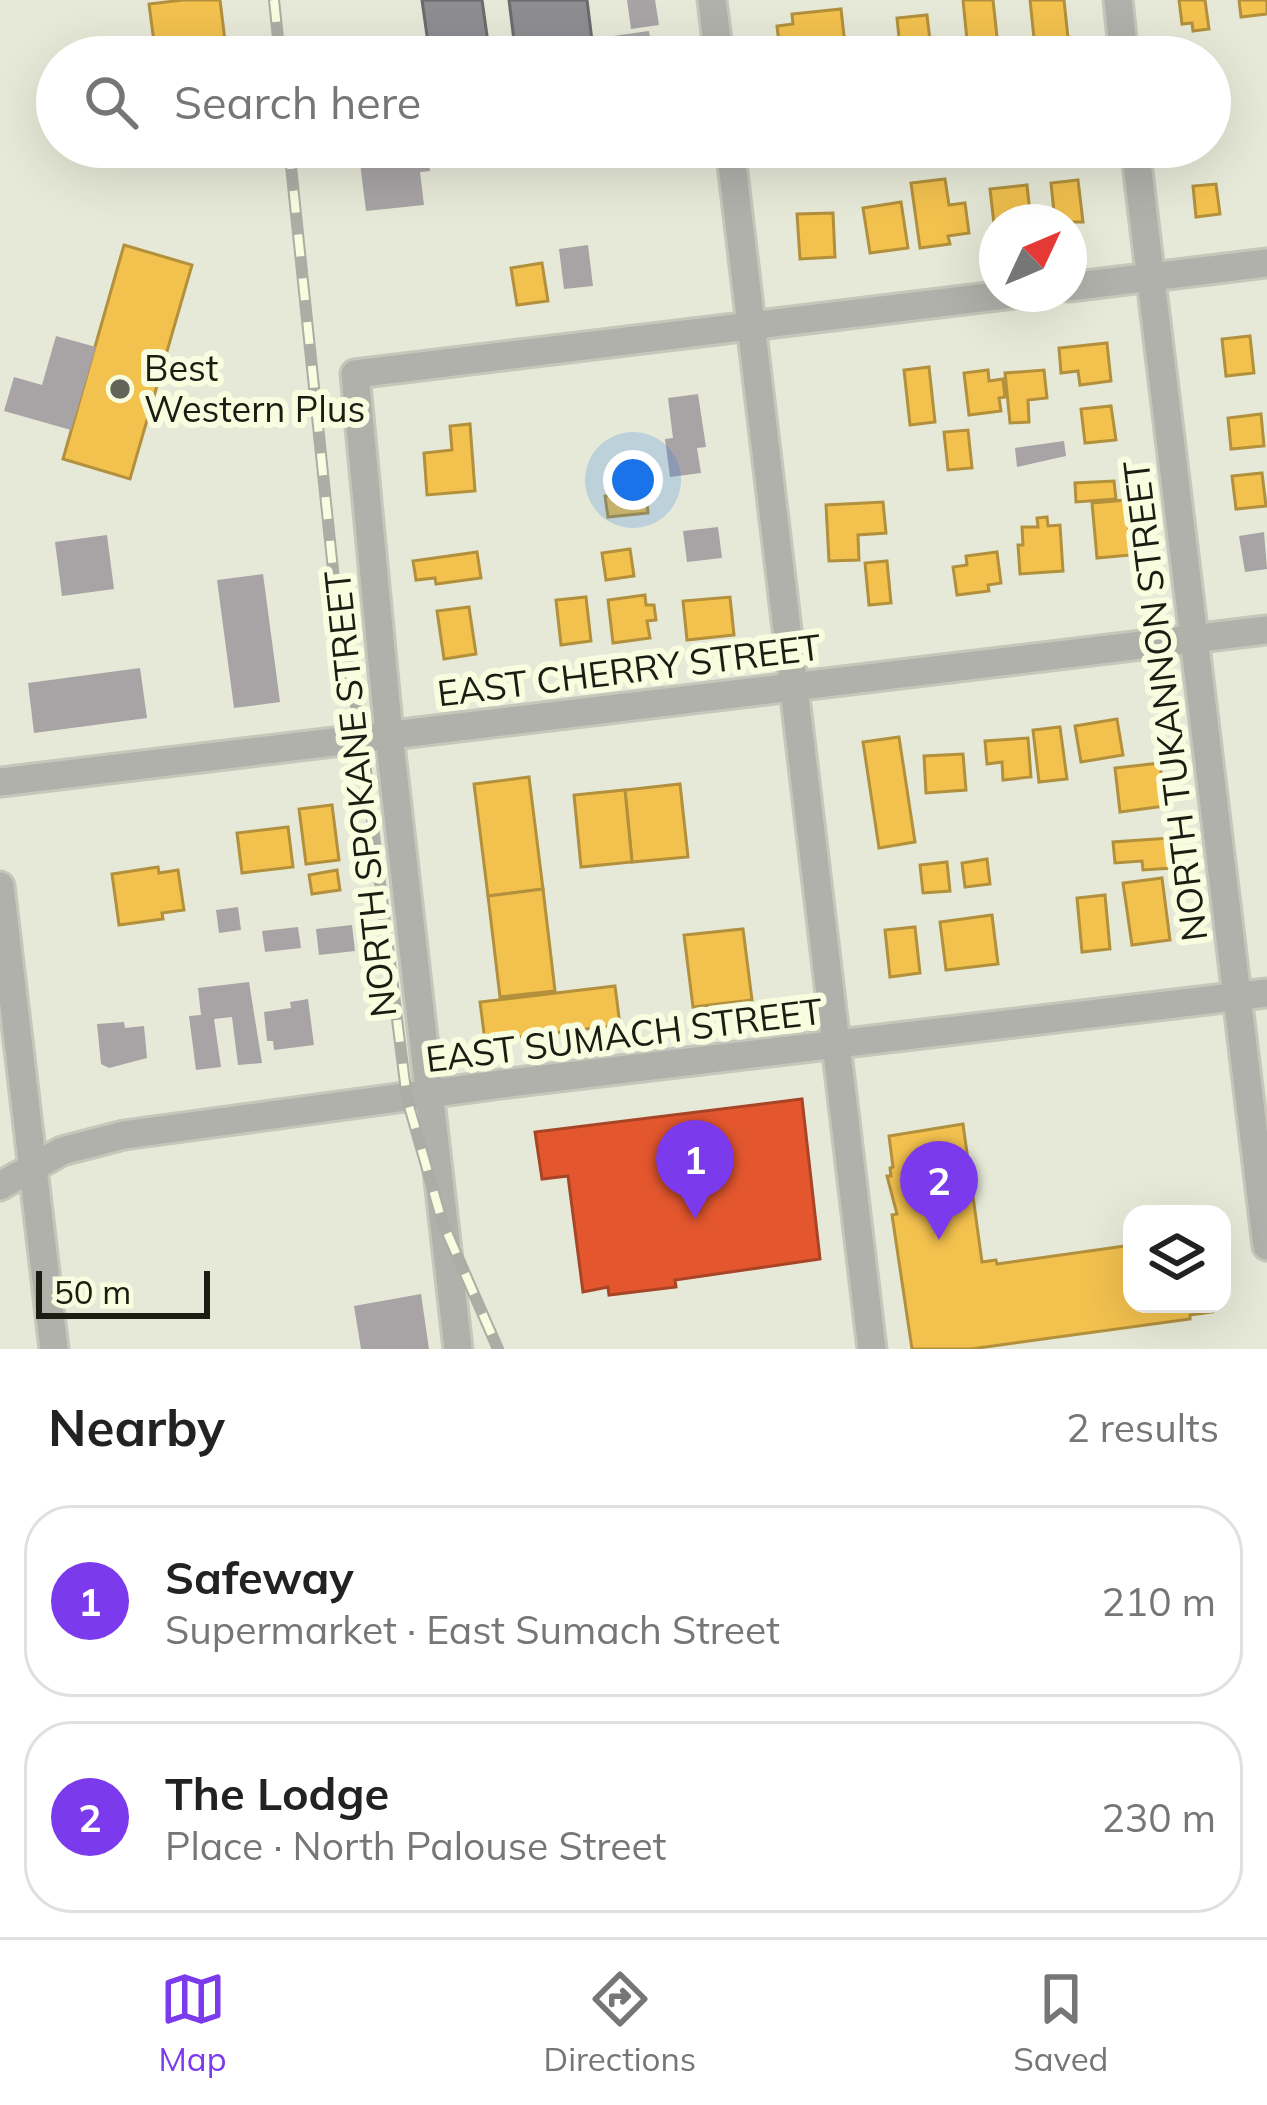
<!DOCTYPE html>
<meta charset="utf-8">
<style>
:root{--surface:#fff;--page:#f6f6f6;--text:#222;--muted:#767676;--line:#e0e0e0;--accent:#7c3aed}
body{margin:0;font-family:Mulish,sans-serif;background:var(--page);color:var(--text)}
.controls{position:absolute;right:36px;bottom:36px;display:grid;overflow:hidden;border-radius:24px;box-shadow:0 12px 48px #0002}
.controls button{width:108px;height:108px;display:grid;place-items:center;padding:0;border:0;border-bottom:3px solid var(--line);background:var(--surface);color:var(--text);font:60px sans-serif}
.compass{position:absolute;left:979px;top:204px;width:108px;height:108px;border-radius:50%;background:var(--surface);box-shadow:0 12px 48px #0002;rotate:46deg}
.scale{position:absolute;left:36px;bottom:30px;width:174px;box-sizing:border-box;padding-left:12px;border:6px solid #1b1c12;border-top:0;font-size:33px;line-height:42px;white-space:nowrap;color:#1b1c12;-webkit-text-stroke:9px #f9fddf;paint-order:stroke}
.you{position:absolute;left:633px;top:480px;width:42px;height:42px;margin:-30px;border:9px solid #fff;border-radius:50%;background:#1a73e8;box-shadow:0 0 0 18px #1a73e833}
.badge{display:grid;place-items:center;width:78px;height:78px;border-radius:50%;background:var(--accent);color:#fff;font-size:39px;font-weight:700}
.pin{position:absolute;translate:-50% -99px;filter:drop-shadow(0 3px 6px #0008)}
.pin::after{content:'';position:absolute;top:63px;width:42px;height:36px;background:inherit;clip-path:polygon(0 0,100% 0,50% 100%)}
.list{margin:0;padding:0;list-style:none}
h2{display:flex;justify-content:space-between;align-items:center;height:156px;margin:0;padding:0 48px;font-size:51px}
h2 small{font-size:39px;font-weight:400;color:var(--muted)}
.list li{display:grid;grid-template-columns:78px 1fr auto;gap:36px;align-items:center;box-sizing:border-box;height:192px;margin:0 24px 24px;padding:0 24px;border:3px solid var(--line);border-radius:48px}
.list b{display:block;font-size:45px;white-space:nowrap}
.list p{margin:0;font-size:39px;white-space:nowrap;color:var(--muted)}
.list em{font-size:39px;font-style:normal;color:var(--muted)}
.icon{flex:none;width:66px;height:66px;fill:none;stroke:currentColor;stroke-width:2;stroke-linecap:round;stroke-linejoin:round}
.map{position:relative;flex:none;width:1267px;height:1349px;overflow:hidden}
.search{position:absolute;background:var(--surface);box-shadow:0 12px 48px #0002;left:36px;right:36px;top:36px;height:132px;display:flex;align-items:center;gap:30px;box-sizing:border-box;padding:0 42px;border-radius:66px;color:var(--muted);font-size:45px}
.sheet{height:588px;background:var(--surface)}
nav{display:flex;justify-content:space-around;align-items:center;box-sizing:border-box;height:168px;border-top:3px solid var(--line);background:var(--surface);font-size:33px;color:var(--muted)}
nav a{display:grid;justify-items:center;gap:6px}
nav .on{color:var(--accent)}
.map>svg:first-child{display:block}
.homes{fill:#f2c14e;stroke:#b2903c;stroke-width:3}
.shops{fill:#e4572e;stroke:#a84526;stroke-width:3}
.industry{fill:#8d8d92;stroke:#6b6b6c;stroke-width:3}
.building{fill:#a8a3a5}
.lines{fill:none;stroke-linecap:round;stroke-linejoin:round}
.minor-casing{stroke:#c6c7ba;stroke-width:33}
.minor{stroke:#b1b1ab;stroke-width:27}
.rail-casing{stroke:#acada4;stroke-width:12}
.rail{stroke:#f9fddf;stroke-width:8;stroke-dasharray:22;stroke-linecap:butt}
.poi-dot{fill:#626457;stroke:#f9fddf;stroke-width:4.5}
.labels{text-anchor:middle;stroke-width:12;stroke-linejoin:round;paint-order:stroke}
.poi-label{font-size:36px;fill:#1b1c12;stroke:#f9fddf;text-anchor:start}
.street-label{font-size:36px;fill:#1b1c12;stroke:#f9fddf}
</style>
<div class="map">
<svg width="1267" height="1349" viewBox="0 0 1267 1349">
<rect width="100%" height="100%" fill="#e7e9d8"/>
<!-- homes -->
<g class="homes">
<path d="M183,0h37l7,57h-71l-7,-53z"/>
<path d="M963,0h30l5,46 -30,4z"/>
<path d="M1030,0h34l6,57h-34z"/>
<path d="M1179,0h26l4,29 -16,2 -1,-8 -10,1z"/>
<path d="M1239,0h28v14l-26,3z"/>
<path d="M841,9l4,36 -65,7 -3,-26 16,-2 -1,-10z"/>
<path d="M927,15l5,42h-31l-4,-39z"/>
<path d="M945,179l4,26 16,-2 4,30 -21,3 2,8 -30,4 -9,-65z"/>
<path d="M1078,180l5,42h-28l-4,-39z"/>
<path d="M1216,184l4,30 -24,3 -3,-31z"/>
<path d="M1027,185l4,37 -37,2 -4,-35z"/>
<path d="M901,202l7,46 -38,5 -7,-45z"/>
<path d="M833,213l2,44 -35,2 -3,-45z"/>
<path d="M124,245l68,20 -62,214 -67,-20z"/>
<path d="M542,263l6,38 -31,4 -6,-37z"/>
<path d="M1250,336l4,37 -28,3 -4,-37z"/>
<path d="M1107,343l4,38 -31,4 -2,-14 -17,2 -2,-25z"/>
<path d="M929,367l6,55 -25,3 -6,-55z"/>
<path d="M988,370l1,11 14,-2 2,18 -6,1 2,13 -32,4 -5,-42z"/>
<path d="M1044,370l3,28 -19,2 1,22 -19,1 -5,-50z"/>
<path d="M1111,406l5,34 -31,3 -4,-34z"/>
<path d="M1261,414l3,32 -33,3 -3,-31z"/>
<path d="M470,424l5,67 -48,4 -3,-42 28,-3 -2,-24z"/>
<path d="M968,430l4,38 -24,2 -4,-38z"/>
<path d="M1262,473l4,33 -30,3 -4,-33z"/>
<path d="M1114,481l2,18 -40,3 -1,-19z"/>
<path d="M646,492l2,21 -40,4 -3,-21z"/>
<path d="M1126,500l5,55 -34,3 -5,-55z"/>
<path d="M883,502l3,31 -28,2 1,25 -30,1 -3,-56z"/>
<path d="M1047,517l1,9 12,-1 3,46 -43,3 -2,-29h5l-1,-18h16l-1,-9z"/>
<path d="M630,549l4,27 -28,4 -4,-27z"/>
<path d="M477,552l4,26 -45,6 -1,-6 -19,2 -3,-19z"/>
<path d="M997,552l4,31 -13,2 1,6 -32,4 -4,-28 14,-2 -1,-9z"/>
<path d="M887,561l4,42 -22,2 -4,-42z"/>
<path d="M645,595l1,10h8l2,15 -9,1 3,17 -37,5 -5,-43z"/>
<path d="M586,597l5,44 -30,4 -5,-45z"/>
<path d="M730,597l4,38 -47,5 -4,-39z"/>
<path d="M469,607l7,47 -32,5 -7,-48z"/>
<path d="M1117,719l6,36 -42,7 -6,-36z"/>
<path d="M1060,727l7,52 -28,3 -6,-52z"/>
<path d="M899,737l16,105 -36,6 -16,-106z"/>
<path d="M1028,738l3,39 -28,3 -1,-18 -15,2 -2,-23z"/>
<path d="M963,754l3,36 -40,3 -2,-37z"/>
<path d="M1160,763l5,43 -45,6 -5,-44z"/>
<path d="M529,777l14,112 -55,7 -14,-112z"/>
<path d="M680,784l8,73 -56,5 -7,-72z"/>
<path d="M625,790l7,72 -51,5 -7,-72z"/>
<path d="M332,805l7,55 -33,4 -7,-55z"/>
<path d="M288,827l5,40 -51,6 -5,-40z"/>
<path d="M1170,838l3,30 -30,2 -1,-9 -27,2 -2,-21z"/>
<path d="M987,859l3,25 -25,3 -3,-24z"/>
<path d="M947,862l3,29 -27,2 -3,-28z"/>
<path d="M158,867l1,6 19,-3 6,40 -22,3 1,6 -44,6 -7,-51z"/>
<path d="M337,870l3,20 -28,4 -3,-19z"/>
<path d="M1162,878l8,62 -38,5 -9,-62z"/>
<path d="M543,889l12,102 -55,6 -12,-101z"/>
<path d="M1105,895l5,54 -28,3 -5,-54z"/>
<path d="M992,915l6,49 -52,6 -6,-48z"/>
<path d="M915,927l5,46 -30,4 -5,-47z"/>
<path d="M743,929l9,71 -59,7 -9,-72z"/>
<path d="M615,986l5,39 -135,16 -5,-39z"/>
<path d="M963,1124l19,138 14,-2 1,4 135,-19v59h79l1,8 -22,3v4l-219,30h-59l-20,-134 5,-1 -10,-38h4l-1,-8 3,-1 -4,-31z"/>
</g>
<!-- shops -->
<path class="shops" d="M802,1099l18,160 -145,21 1,7 -67,8 -1,-8 -25,5 -15,-116 -26,3 -7,-47z"/>
<!-- industry -->
<g class="industry">
<path d="M422,0h60l8,57h-60z"/>
<path d="M509,0h78l7,57h-78z"/>
</g>
<!-- building -->
<g class="building">
<path d="M627,0h28l4,25 -28,4z"/>
<path d="M649,31l3,25 -37,1 -2,-21z"/>
<path d="M358,147h69l3,24 -10,1 4,33 -58,6z"/>
<path d="M588,245l5,41 -29,3 -5,-40z"/>
<path d="M56,336l40,11 -25,83 -67,-19 10,-34 28,8z"/>
<path d="M698,394l8,53 -9,1 4,25 -31,4 -5,-38 8,-1 -5,-40z"/>
<path d="M1064,441l2,15 -49,11 -2,-19z"/>
<path d="M718,527l4,31 -35,4 -4,-31z"/>
<path d="M1264,532l3,37 -22,3 -6,-36z"/>
<path d="M107,535l7,54 -52,7 -7,-54z"/>
<path d="M263,574l17,128 -46,6 -17,-128z"/>
<path d="M140,668l7,50 -113,15 -6,-50z"/>
<path d="M238,907l3,23 -22,3 -3,-23z"/>
<path d="M352,925l3,26 -36,4 -3,-26z"/>
<path d="M298,927l3,21 -36,4 -3,-21z"/>
<path d="M249,982l13,81 -24,2 -6,-48 -18,2 7,48 -25,3 -7,-54 12,-1 -3,-27z"/>
<path d="M308,999l6,46 -40,5 -1,-9h-6l-3,-29 27,-4 -1,-6z"/>
<path d="M124,1022l1,6 19,-2 3,32 -38,10 -8,-4 -4,-40z"/>
<path d="M421,1294l8,55h-68l-7,-43z"/>
</g>
<g class="lines">
<!-- minor casing -->
<g class="minor-casing">
<g id="minor">
<path d="M712,0l7,57"/>
<path d="M1118,0l6,57"/>
<path d="M730,147l142,1202"/>
<path d="M1135,147l132,1099"/>
<path d="M1069,287l198,-24"/>
<path d="M0,782l1267,-152"/>
<path d="M0,886l54,463"/>
<path d="M0,1186l62,-35 62,-16 377,-51 766,-91"/>
<path d="M458,1349l-69,-614 -34,-361 658,-80"/>
</g>
</g>
<!-- minor -->
<use href="#minor" class="minor"/>
<!-- rail casing -->
<g class="rail-casing">
<g id="rail">
<path d="M274,0l6,57"/>
<path d="M289,147l46,442 27,150 45,360 35,122 56,128"/>
</g>
</g>
<!-- rail -->
<use href="#rail" class="rail"/>
</g>
<!-- markers -->
<circle class="poi-dot" cx="120" cy="389" r="12"/>
<g class="labels">
<!-- poi labels -->
<g class="poi-label">
<text x="144" y="381">Best<tspan x="144" dy="41">Western Plus</tspan></text>
</g>
<!-- street labels -->
<g class="street-label">
<text transform="translate(629 670) rotate(-7)" y="13">EAST CHERRY STREET</text>
<text transform="translate(1165 701) rotate(-97)" y="13">NORTH TUKANNON STREET</text>
<text transform="translate(360 794) rotate(-96)" y="13">NORTH SPOKANE STREET</text>
<text transform="translate(624 1035) rotate(-7)" y="13">EAST SUMACH STREET</text>
</g>
</g>
</svg>
<div class="controls">
<button><svg class="icon" aria-label="layers" viewBox="0 0 24 24"><path d="M12 4l9 5-9 5-9-5zM3 14l9 5 9-5"/></svg></button>
</div>
<svg class="compass" viewBox="-18 -18 36 36"><path d="M0-13l5 13h-10z" fill="#e53935"/><path d="M0 13l5-13h-10z" fill="#767676"/></svg>
<div class="scale">50 m</div>
<div class="you"></div>
<div class="pin badge" style="left:695px;top:1219px">1</div>
<div class="pin badge" style="left:939px;top:1240px">2</div>
<div class="search"><svg class="icon" aria-label="search" viewBox="0 0 24 24"><circle cx="10" cy="10" r="6"/><path d="M15 15l6 6"/></svg>Search here</div>
</div>
<section class="sheet">
<h2>Nearby<small>2 results</small></h2>
<ul class="list">
<li><span class="badge">1</span><div><b>Safeway</b><p>Supermarket · East Sumach Street</p></div><em>210 m</em></li>
<li><span class="badge">2</span><div><b>The Lodge</b><p>Place · North Palouse Street</p></div><em>230 m</em></li>
</ul>
</section>
<nav>
<a class="on"><svg class="icon" aria-label="map" viewBox="0 0 24 24"><path d="M3 6l6-2 6 2 6-2v14l-6 2-6-2-6 2zM9 4v14M15 6v14"/></svg>Map</a>
<a><svg class="icon" aria-label="directions" viewBox="0 0 24 24"><path d="M12 3l9 9-9 9-9-9zM9 14v-3h6M13 9l2 2-2 2"/></svg>Directions</a>
<a><svg class="icon" aria-label="saved" viewBox="0 0 24 24"><path d="M7 4h10v16l-5-4-5 4z"/></svg>Saved</a>
</nav>
